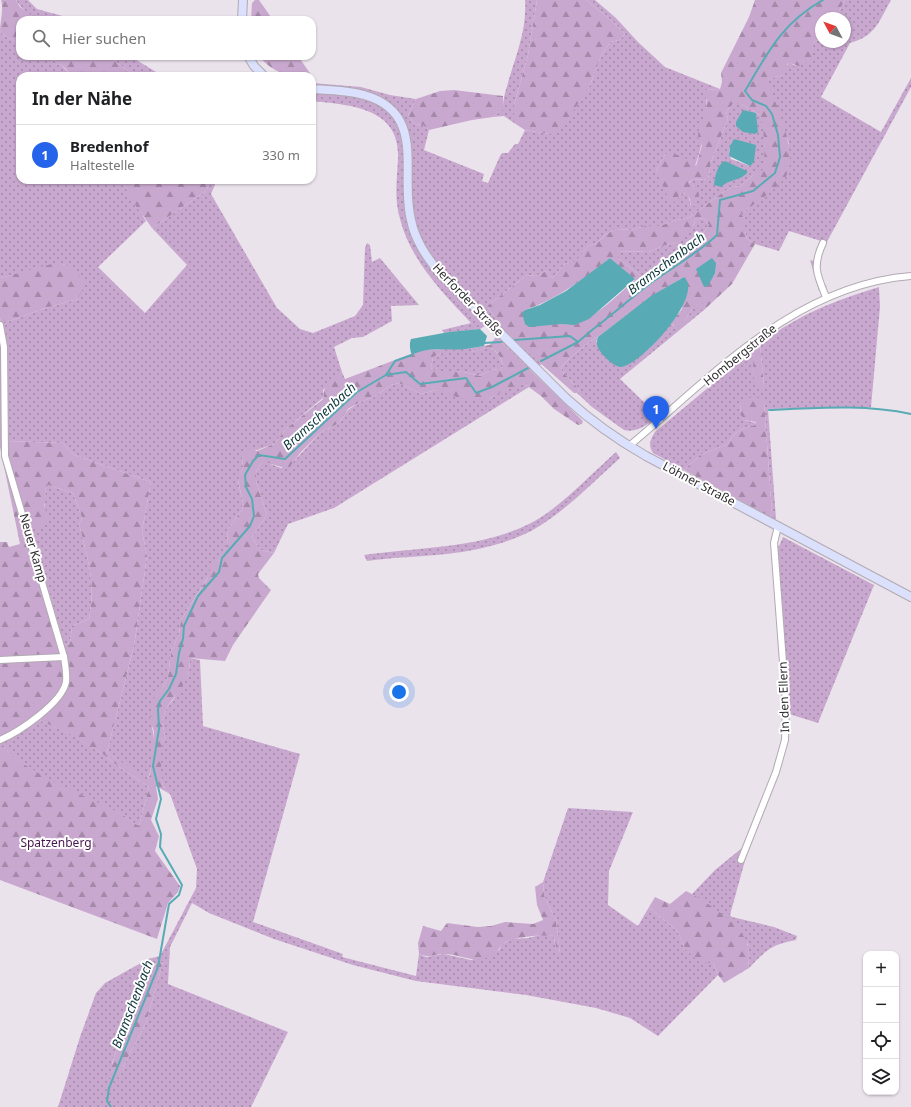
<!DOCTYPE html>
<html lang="de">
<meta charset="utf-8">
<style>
:root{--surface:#fff;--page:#f6f6f6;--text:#202124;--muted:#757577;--line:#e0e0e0;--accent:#2563eb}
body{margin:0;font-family:"Noto Sans",sans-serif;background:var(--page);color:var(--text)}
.controls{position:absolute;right:12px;bottom:12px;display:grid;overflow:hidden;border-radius:8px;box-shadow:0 1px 3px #0004}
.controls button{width:36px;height:36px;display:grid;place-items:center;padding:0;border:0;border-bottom:1px solid var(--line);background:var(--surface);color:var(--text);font:20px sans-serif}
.compass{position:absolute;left:815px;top:12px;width:36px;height:36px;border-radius:50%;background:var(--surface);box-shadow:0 1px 3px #0004;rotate:311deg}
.you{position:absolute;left:399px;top:692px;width:14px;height:14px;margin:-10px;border:3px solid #fff;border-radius:50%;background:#1a73e8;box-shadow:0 0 0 6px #1a73e833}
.badge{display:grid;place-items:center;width:26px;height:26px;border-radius:50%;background:var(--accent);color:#fff;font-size:13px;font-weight:700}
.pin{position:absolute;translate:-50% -33px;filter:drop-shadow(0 1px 2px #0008)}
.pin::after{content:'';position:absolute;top:21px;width:14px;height:12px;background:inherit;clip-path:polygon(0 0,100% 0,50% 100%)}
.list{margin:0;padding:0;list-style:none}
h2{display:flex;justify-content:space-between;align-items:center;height:52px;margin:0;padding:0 16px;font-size:17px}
h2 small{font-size:13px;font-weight:400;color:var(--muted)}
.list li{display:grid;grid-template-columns:26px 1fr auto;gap:12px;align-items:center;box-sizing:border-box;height:60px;padding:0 16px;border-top:1px solid var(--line)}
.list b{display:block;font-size:15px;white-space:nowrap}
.list p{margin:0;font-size:13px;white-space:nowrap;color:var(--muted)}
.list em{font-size:13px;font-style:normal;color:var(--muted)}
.icon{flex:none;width:22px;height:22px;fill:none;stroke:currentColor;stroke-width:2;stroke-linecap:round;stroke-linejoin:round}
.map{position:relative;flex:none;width:911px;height:1107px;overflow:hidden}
.search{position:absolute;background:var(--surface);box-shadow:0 1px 3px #0004;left:16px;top:16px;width:300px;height:44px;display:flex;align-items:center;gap:10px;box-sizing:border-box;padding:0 14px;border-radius:12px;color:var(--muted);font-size:15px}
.panel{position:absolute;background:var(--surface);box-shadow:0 1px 3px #0004;left:16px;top:72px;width:300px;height:112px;border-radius:12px}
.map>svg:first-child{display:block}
.green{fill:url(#green-dots);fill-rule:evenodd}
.forest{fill:url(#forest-firs);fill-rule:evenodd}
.water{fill:#58abb5}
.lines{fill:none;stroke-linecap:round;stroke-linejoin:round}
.stream{stroke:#58abb5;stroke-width:2}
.street-casing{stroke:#b1aab2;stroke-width:8}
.secondary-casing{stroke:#b1aab2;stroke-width:10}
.street{stroke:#fff;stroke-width:6}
.secondary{stroke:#dbe0fc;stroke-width:8}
.labels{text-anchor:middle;stroke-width:4;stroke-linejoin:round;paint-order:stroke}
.street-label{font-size:12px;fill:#2f2c30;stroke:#fff}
.park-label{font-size:12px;fill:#471551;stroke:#fff}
.water-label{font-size:13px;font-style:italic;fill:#0d363b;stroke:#fff}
</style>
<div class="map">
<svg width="911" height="1107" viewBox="0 0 911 1107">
<defs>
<pattern id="green-dots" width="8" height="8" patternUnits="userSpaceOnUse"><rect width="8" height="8" fill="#c9a8cf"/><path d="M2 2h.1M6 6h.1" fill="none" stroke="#a489a8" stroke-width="1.8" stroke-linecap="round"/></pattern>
<pattern id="forest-firs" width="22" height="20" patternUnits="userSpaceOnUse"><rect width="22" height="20" fill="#c9a8cf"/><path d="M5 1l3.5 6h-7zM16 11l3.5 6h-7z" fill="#a489a8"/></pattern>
</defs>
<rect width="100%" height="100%" fill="#ebe3ec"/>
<!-- green -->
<g class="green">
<path d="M16,0h12l9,9 40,11c-27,0 -45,5 -61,-20z"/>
<path d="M525,0h12l-9,55 -14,50v18l-10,-7 -11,1 10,-8c0,-13 3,-18 6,-30 8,-26 18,-51 16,-79z"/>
<path d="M586,0h9l21,18 22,24 27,25 55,22 -15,1c5,24 -2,53 -10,76l-30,-12 -9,17 21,28 5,-6 6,2 3,11 3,-20 -5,-2 3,-5 12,1 5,-4 2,-14 17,-43 -2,-8 7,-7h8l19,11 3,8 3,39 -3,8 -5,4 -6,2 -11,10 -9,1 -10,6 -32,24 -17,4 -13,5h-15l-14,4 -15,-1 -10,5 -9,9 -9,3 -12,16 -11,2 -13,14 -6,-7 -10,5 -9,-1 -40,31 17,25 38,33 -12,6 -45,-44 -5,3 -36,4 -2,-3 29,-7c-29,-31 -60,-62 -71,-104 -6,-20 -3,-40 -2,-60 3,-52 -49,-54 -86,-58v-18l49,4 29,8 26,4 -8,16 7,9 8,1 6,5 -5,20 60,24 -2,7 6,2 12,-27 2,-3h6l7,-9h3l7,-14 24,4 41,-49 11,-29 9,-14 9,-2 6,-6 -12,-12zM732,142l18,24 -19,-7 -2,-8z"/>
<path d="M845,0h46c-12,21 -15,36 -41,43l-29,54 60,35 30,-54v9l-89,164c-3,13 -5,25 5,36l-8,4 -9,-31 3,1 8,-20 -32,-10 -10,20 -24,-7 -8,-5 -2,-8v-12l-4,-5 34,-27 14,-44 -23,-63 16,-5 7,-13 6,4 17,-17 1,-7 8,-3v3h24v-24h-10z"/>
<path d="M0,31l3,4 17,9v12c27,0 33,-1 52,20h-52v104h101l25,41 -48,46 47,46 42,-48 -35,-37 54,-37 5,-11h6l-6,14 66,114 23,21 13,4 42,-17 8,-11 2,-57 2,-5 3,2 2,17 8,-4 39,47 -28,1 1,15 -29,16 -11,1 -18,9 8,25 -19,18 1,7 -37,31 -13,16 -32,11 1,13 -5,13 5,22 -1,7 -14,19 -1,16 -4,8 -42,67 -2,14 -8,18 -3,25 -7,14 -9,37c4,9 0,43 -5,53l-40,-29 27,-106 13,-90 -5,-25 9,-49 -77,-27 -11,-12 -56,-2 -5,-92 -2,-1v-30l2,6 40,-15 36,-10 -9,-30 -4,-4 -6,-2 -59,15z"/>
<path d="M108,56h22l26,16 4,4h-25z"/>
<path d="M699,218l5,1 5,6 -12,17 -46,27 -9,8 -24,-19v-7l31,1 13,-6 13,-3 19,-18 1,-5z"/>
<path d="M879,287l1,20 -9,100 -103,2 8,110 -6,-2 2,-4 -8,-111 -23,2 -1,10 4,6 12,3 -1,2c-13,3 -21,6 -27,19l-28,11 -16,15 -31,-17c-5,-7 -3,-14 2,-21l98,-82 1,8 -1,16 11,12 -4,-42c35,-28 76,-44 119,-57z"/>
<path d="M697,308l7,2 -84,69 27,26 14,10c-11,7 -24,19 -37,15l-32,-23 -15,-14 2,-2 -1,-3 -16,-17 -1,-3c3,-6 31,-29 37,-31l-2,5 52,7 23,-26 3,3 12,-7 6,-10z"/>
<path d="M489,347c7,3 13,12 14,19l-3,4 -7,-1 -13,7c-15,-4 -28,-7 -43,-3l-6,-5 2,-11 9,-4v-4l29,-1 2,4z"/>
<path d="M399,383l22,11 15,-4 53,9c10,-6 28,-20 40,-12l-195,121 -46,16 -14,29 -14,-3 -8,-13 15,-22 -11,-34v-9l5,-9h7l13,5 14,-8 25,-27 19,-10 9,-13 12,-8 14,-5 17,-12z"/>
<path d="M616,452l4,6c-28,25 -56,55 -89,73 -26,13 -56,20 -85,23 -26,3 -53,3 -79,7l-3,-6c55,-8 114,-6 165,-31 29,-14 62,-50 87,-72z"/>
<path d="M48,485l25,8 9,25 -3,6c9,36 17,58 10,95l-17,7 -2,17 -6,2 -33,-118h11c1,-13 4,-25 3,-38z"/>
<path d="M783,537l91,48 -56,138 -29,-9 -1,23 -39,109 -19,69 2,2 42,10 23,9 -1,4c-26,5 -29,10 -47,28l-1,-24 -56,-50 23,-24 27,-22 34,-84 6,-20 2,-31 -12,-166 7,-1z"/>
<path d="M190,658l10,2 3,66 97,28 -47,168 90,32 -1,3 74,19 3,-22 7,3 18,-3 27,6 28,-10 3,-6 10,-5 16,-1 16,-4 10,2 1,9 5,9 -4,-33 -12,-26 -1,-13 25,-74 65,4 -24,59 -1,34 30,21 11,-19 29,25 7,17 28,14 5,12 -60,61 -28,-18 -34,-10 -70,-13 -110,-14 -63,-16 -79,-26 -65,-26 -17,-10 -22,44 -2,37 120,48 -37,75h-193l22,-70 16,-44 9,-10 43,-24 12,-3 36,-68 1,-19 -27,-75 -7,-8 -2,-9v-31l4,-10 -3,-15 5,-14 6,-7 16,-28zM163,962l-17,61 -22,42 -4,11 -8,-13 16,-47 11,-24 16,-28z"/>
<path d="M39,720l34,15 31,20 15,12 30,20 -10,39c-8,-4 -14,-10 -21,-13 -26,-14 -102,-44 -115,-68l2,-4 25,-14z"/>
</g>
<!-- forest -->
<g class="forest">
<path d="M1,0h15l4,7 18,13h-18v24l-17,-9 -3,-4c0,-9 4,-23 1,-31z"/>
<path d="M255,0h4l14,20h-22l1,-17z"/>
<path d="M537,0h49l27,22 12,12 -6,6 -9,2 -9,14 -11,29 -29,45 -12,4 -24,-4 -11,-7v-18l14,-50z"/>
<path d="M755,0h90l-10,18h-14v21l-8,3 -1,18 -13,6 -10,-3 -2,1 1,4 -6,7 -15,5c8,23 35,78 17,99 -12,14 -29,24 -43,35l4,5v12l2,8 8,5 -23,40 -28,26 -12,-1 -6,10 -9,9 -6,-5 11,-14 2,-32 -32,19 -54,41c-6,2 -34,25 -37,31l1,3 16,17 1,3 -2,2h-3l-70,-62 -17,-25 40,-31 9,1 10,-5 6,7 13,-14 11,-3 12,-15 9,-3 9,-9 10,-5 15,1 14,-4h15l13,-5 17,-4 32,-24 10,-6 9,-1 11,-10 11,-6c3,-10 1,-44 -3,-55l-19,-11h-8l-7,7 2,8 -17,43 -2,14 -5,4 -12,-1 -3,4 9,6 1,9 -4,8h-4c-1,-7 -1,-11 -9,-13l-9,10 -3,-1 -14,-31 9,-17 5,-2 22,9 4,5 6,-21c-1,-2 -4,-6 -4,-9 0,-14 15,-30 6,-43l1,-3 15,-1 2,-7 -1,-9 28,-56zM699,218l5,1 5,6 -12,17 -46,27 -9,8 -24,-19v-7l31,1 13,-6 13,-3 17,-12 3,-11zM610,258l25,22c-18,15 -48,48 -72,44 -12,-1 -26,-9 -38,-14 33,-11 58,-31 85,-52z"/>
<path d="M48,56h60l27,20h-63l-7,-8z"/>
<path d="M258,56h40l14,20c-26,0 -35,-1 -54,-20z"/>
<path d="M454,90l49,6v13l-10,8 -21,3 -43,10 -6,-5 -8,-1 -7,-9 8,-16 24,-8z"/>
<path d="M121,180h90l-5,11 -54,37 -16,-22z"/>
<path d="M59,262l9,5 18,15 -8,17 -36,10 -40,15 -2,-6v-40z"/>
<path d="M496,337l87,84 -1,3 -4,1 -24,-16 -13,-13 -15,-11h-8l-12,4 -17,10 -10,3 -13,-2 -30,-10 -15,4 -22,-11 -8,2 -17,12 -14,5 -12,7 -9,14 -19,10 -19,19 -13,17 -20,-6h-7l-5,9v9l11,34 -15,22 8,13 14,3 -16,21 1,4 12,12 -38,55 -8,16 -35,-3 -1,14 -7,15 -15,20 -5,14 3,15 -4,11v30l2,9 7,8 -14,-8 2,13 -7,21 8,16 -4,15 25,35 -2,6 -10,11 -11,36 -157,-59v-338h7l2,5 11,-3 -20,-97v-99l2,1 5,92 56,2 11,12 77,27 -9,49 5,25 -13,90 -27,106 40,28 3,-5 4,-43 -4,-13 2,-18 5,-8 4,-2 7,-14 3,-25 8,-18 2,-14 26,-41 3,-9 -1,-5 4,-4h5l9,-16 1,-16 14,-19 1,-7 -5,-23 5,-12 -1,-13 8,-6 7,2 17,-7 13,-16 35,-28 2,-3c-2,-13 9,-17 18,-25l3,7 76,-29 21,-1v4l-9,4 -2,11 6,4c15,-3 28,0 43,4l13,-7 7,1 3,-4c0,-5 -7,-18 -14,-18 -4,-1 -11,4 -16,4l-2,-4 19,-3zM48,485l25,8 9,25 -3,6c9,36 17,58 10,95l-17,7 -2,17 -6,2 -33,-118h11l6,-10 -4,-12 2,-5 -1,-11zM39,720l33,15 32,20 15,12 30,20 -10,39c-8,-4 -14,-10 -21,-14 -26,-13 -102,-44 -115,-67l2,-4 25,-14z"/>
<path d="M760,344l4,42 -4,2c-11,-9 -5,-25 -7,-38z"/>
<path d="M750,398h8l6,4 8,111 -2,4 -86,-47 16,-15 28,-11c6,-13 14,-16 27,-19l1,-3 -12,-2 -4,-6 1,-10z"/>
<path d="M543,882l1,13 12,26 4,33h-3l-3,-18c-10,-2 -42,1 -50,7 -5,4 -7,11 -13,13 -20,8 -30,-2 -48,-2 -9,1 -15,4 -24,0l-1,-11 5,-17 18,5 6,-8 31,4 13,-1 14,-4 28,2 10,-4 -6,-15 -2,-18z"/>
<path d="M686,891c18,9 55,33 61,52 3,7 1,18 2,25l-25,15 -6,-8 -5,-12 -14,-1 -14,-13 -7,-17 -29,-25 6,-10 15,7z"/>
<path d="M158,962h5l-17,61 -22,42 -4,12 -9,2 -2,-2c8,-35 21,-68 39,-99 3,-5 5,-12 10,-16z"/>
</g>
<!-- water -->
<g class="water">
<path d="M743,110l13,3 2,19 -3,2 -12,-2 -7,-6v-4z"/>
<path d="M734,139l22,6 -2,17 -4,4 -21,-10 1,-10z"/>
<path d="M725,161l22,10v2c-7,8 -18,6 -26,14l-7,-2c1,-8 3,-21 11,-24z"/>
<path d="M610,258l25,21 -46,40 -7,3 -8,3 -13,-1 -32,3 -4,-3 -3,-11 3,-3 15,-5 26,-14z"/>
<path d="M712,258l4,5 -1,10 -7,13 -4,1 -8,-18z"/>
<path d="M684,277c21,18 -43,88 -63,90 -6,0 -13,-7 -17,-11 -6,-7 -9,-11 -6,-19l53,-41z"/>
<path d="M480,329l7,7 -3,10c-6,1 -12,2 -19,3 -18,2 -36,-3 -53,6 -2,-4 -3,-12 -1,-16l38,-7z"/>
</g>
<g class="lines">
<!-- stream -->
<g class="stream">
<path d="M514,340l56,-4 8,6"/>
<path d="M484,343l17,-1"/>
<path d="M541,361l37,-19 14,-12c20,-15 40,-33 60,-48 22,-16 45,-28 65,-47l3,-35 33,-9 22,-18 5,-16 -2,-22 -6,-21 -6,-8 -14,-6 -7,-9c23,-39 37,-68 78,-91"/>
<path d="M386,375l9,-14 17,-6"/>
<path d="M769,410c47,-2 96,-6 142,4"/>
<path d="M111,1107l-4,-6 2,-13 49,-121 11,-63 10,-9 3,-10 -22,-38 1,-13 -5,-15 5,-20 -8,-33 6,-37 -1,-20 2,-8 9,-12 7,-15 3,-21 4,-14 1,-13 14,-30 21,-24 3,-14 28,-32 4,-10 -2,-17 -6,-12 -1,-12 8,-14 6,-6 26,4 72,-67 29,-17 20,-3 14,12 46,-6 10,15 16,-6 36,-19"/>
</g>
<!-- street casing -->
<g class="street-casing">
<g id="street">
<path d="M823,243c-11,23 -6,32 3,54"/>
<path d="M0,325l4,22 1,109 59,201c1,7 3,17 2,25 -4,21 -47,50 -66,58"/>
<path d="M629,446c84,-70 166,-161 282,-170"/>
<path d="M0,660l64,-3"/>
<path d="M741,860l35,-88 9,-32 1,-38 -12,-159 4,-17"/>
</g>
</g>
<!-- secondary casing -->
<g class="secondary-casing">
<g id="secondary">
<path d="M242,20l1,-20"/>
<path d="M248,56l6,10 10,10"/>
<path d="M312,89c17,1 35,1 52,6 64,18 35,79 47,125 4,20 15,36 27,51l129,128c24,22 51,41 79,57l265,141"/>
</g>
</g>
<!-- street -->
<use href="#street" class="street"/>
<!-- secondary -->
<use href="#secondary" class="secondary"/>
</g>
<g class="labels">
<!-- street labels -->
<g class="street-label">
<text transform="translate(468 300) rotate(46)" y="4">Herforder Straße</text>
<text transform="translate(740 355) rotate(-39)" y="4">Hombergstraße</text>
<text transform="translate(699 484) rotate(28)" y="4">Löhner Straße</text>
<text transform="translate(33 548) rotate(74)" y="4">Neuer Kamp</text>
<text transform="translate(784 697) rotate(-92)" y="4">In den Ellern</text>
</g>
<!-- park labels -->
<g class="park-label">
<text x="56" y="847">Spatzenberg</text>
</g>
<!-- water labels -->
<g class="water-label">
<text transform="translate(666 263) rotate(-37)" y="5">Bramschenbach</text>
<text transform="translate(319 416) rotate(-42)" y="5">Bramschenbach</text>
<text transform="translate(132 1004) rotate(-69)" y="5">Bramschenbach</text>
</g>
</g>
</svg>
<div class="controls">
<button>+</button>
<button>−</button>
<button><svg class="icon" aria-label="locate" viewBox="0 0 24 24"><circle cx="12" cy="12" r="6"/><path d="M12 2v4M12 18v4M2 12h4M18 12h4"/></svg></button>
<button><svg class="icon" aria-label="layers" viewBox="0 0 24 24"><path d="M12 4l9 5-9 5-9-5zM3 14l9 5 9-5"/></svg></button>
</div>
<svg class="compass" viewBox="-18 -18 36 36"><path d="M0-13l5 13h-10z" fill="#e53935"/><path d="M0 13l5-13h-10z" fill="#757577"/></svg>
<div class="you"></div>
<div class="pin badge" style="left:656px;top:429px">1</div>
<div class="search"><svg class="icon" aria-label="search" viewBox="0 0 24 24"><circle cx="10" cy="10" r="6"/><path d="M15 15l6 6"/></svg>Hier suchen</div>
<section class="panel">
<h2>In der Nähe<small></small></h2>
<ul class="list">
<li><span class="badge">1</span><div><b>Bredenhof</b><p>Haltestelle</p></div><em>330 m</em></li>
</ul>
</section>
</div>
